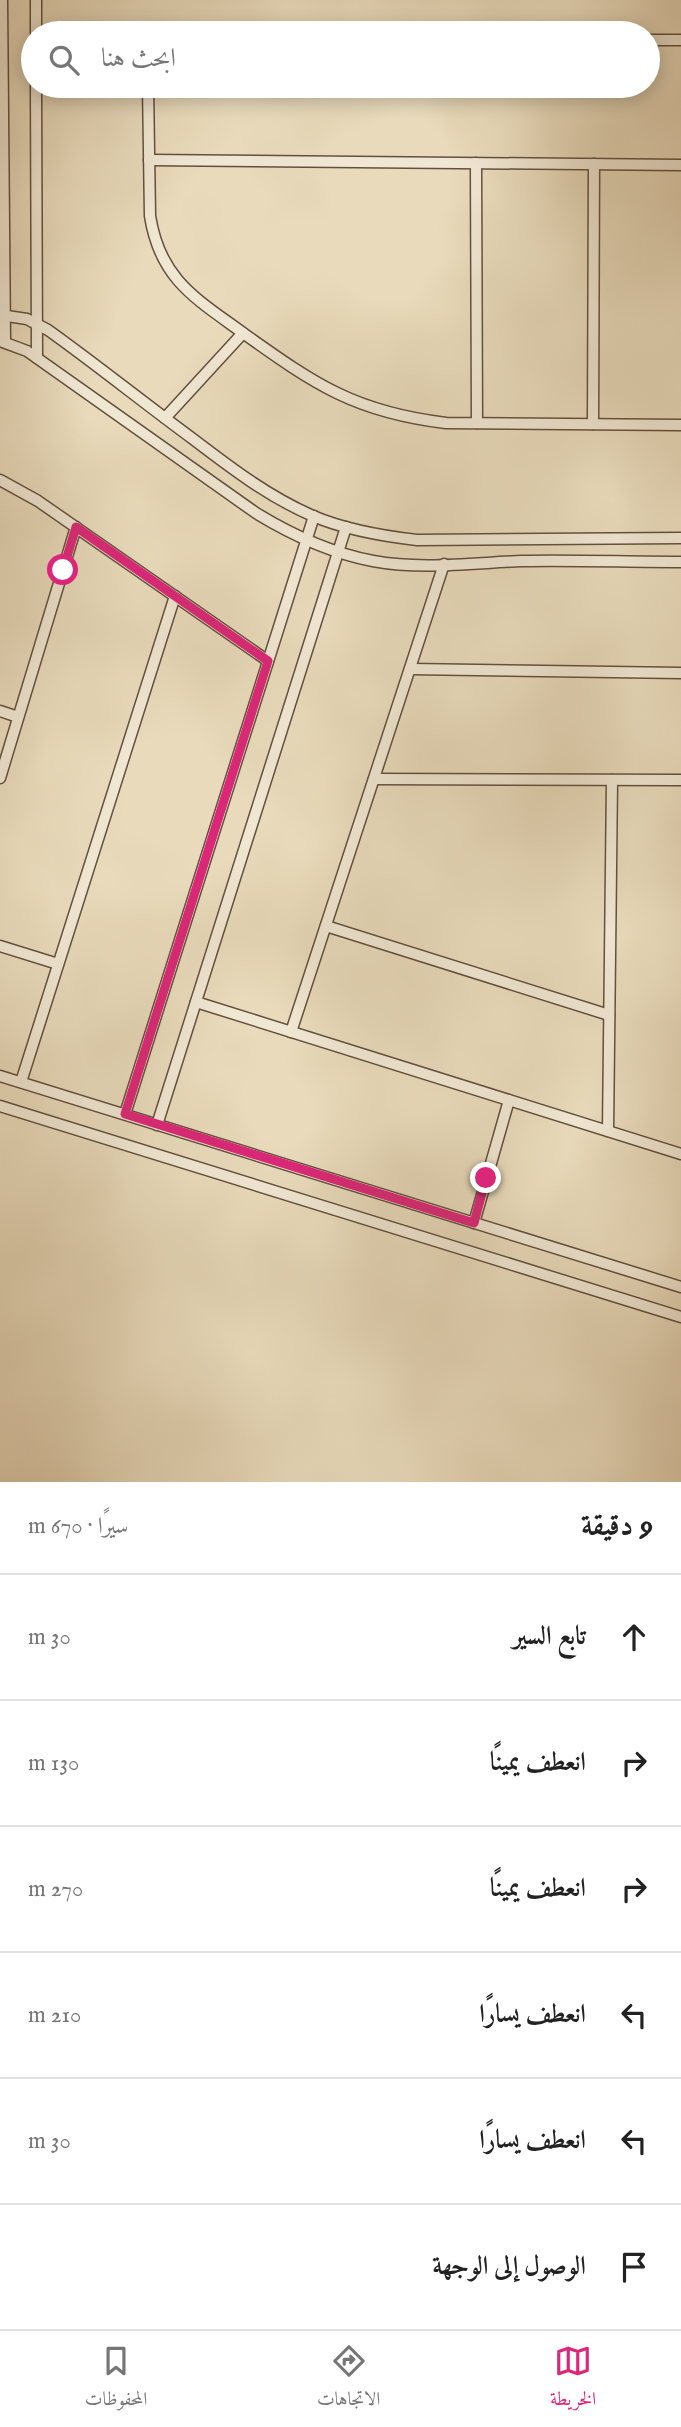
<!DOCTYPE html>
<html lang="ar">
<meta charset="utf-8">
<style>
:root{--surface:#fff;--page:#f6f6f6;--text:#222;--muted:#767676;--line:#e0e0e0;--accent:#db2777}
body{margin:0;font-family:"IM FELL English",Amiri,serif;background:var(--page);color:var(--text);direction:rtl}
.stop{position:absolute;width:21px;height:21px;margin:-16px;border:5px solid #db2777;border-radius:50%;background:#fff}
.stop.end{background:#db2777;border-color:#fff;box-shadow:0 2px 7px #0008}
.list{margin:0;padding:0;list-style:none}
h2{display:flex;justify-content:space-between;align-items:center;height:91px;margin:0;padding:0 28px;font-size:30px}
h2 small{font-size:23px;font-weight:400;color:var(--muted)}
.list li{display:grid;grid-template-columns:46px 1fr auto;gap:21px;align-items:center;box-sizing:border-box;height:126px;padding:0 28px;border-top:2px solid var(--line)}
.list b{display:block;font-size:26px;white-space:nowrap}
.list em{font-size:23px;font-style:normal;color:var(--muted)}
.icon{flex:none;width:38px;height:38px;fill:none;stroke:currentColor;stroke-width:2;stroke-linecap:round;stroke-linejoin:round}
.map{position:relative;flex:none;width:681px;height:1482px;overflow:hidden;direction:ltr}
.search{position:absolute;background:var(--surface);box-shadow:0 4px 18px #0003;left:21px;right:21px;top:21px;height:77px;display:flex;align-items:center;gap:18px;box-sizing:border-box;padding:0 24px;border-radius:38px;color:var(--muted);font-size:26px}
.sheet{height:847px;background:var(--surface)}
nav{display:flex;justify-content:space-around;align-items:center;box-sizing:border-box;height:98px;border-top:2px solid var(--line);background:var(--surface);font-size:19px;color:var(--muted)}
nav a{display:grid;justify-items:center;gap:4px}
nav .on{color:var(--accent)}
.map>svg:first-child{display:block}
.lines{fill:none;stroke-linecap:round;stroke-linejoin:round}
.minor-casing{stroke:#64503e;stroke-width:13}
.minor{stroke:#f0e7d3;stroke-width:10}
.route{stroke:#db2777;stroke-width:9}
</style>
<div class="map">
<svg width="681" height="1482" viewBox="0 0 681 1482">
<rect width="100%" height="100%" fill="#e8dabb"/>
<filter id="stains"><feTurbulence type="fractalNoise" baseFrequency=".00286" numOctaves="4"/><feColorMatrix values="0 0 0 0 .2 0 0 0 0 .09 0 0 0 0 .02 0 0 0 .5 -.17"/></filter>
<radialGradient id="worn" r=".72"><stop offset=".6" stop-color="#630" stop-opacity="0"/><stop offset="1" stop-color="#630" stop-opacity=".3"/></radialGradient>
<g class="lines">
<!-- minor casing -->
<g class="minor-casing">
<g id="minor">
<path d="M2,0l3,341"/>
<path d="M36,0v33"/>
<path d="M648,40h33"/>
<path d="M36,86l1,272"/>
<path d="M148,86l2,130c10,63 45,82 93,117 73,52 112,79 203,90l235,2"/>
<path d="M149,160l532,5"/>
<path d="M476,163l1,260"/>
<path d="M0,315l27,4 21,11c49,35 96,73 145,109 38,29 76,58 120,77 33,14 69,20 104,24l264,-2"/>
<path d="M0,341l27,10 229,162c36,22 75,40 117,48 48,9 100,2 149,0 53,-1 106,1 159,1"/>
<path d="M165,418l78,-85"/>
<path d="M593,424l1,-260"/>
<path d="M0,480l38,21 230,160"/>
<path d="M410,669l271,4"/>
<path d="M0,711l18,6"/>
<path d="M0,778l76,-251"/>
<path d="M374,779l307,1"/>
<path d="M326,926l283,89"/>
<path d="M0,946l58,18"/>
<path d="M196,1002l485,152"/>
<path d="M291,1032l153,-468"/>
<path d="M0,1076l681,211"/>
<path d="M21,1082l154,-486"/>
<path d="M0,1106l681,211"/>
<path d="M125,1114l189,-598"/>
<path d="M157,1125l189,-598"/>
<path d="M608,1131l4,-351"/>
<path d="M474,1223l35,-123"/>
</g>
</g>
<!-- minor -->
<use href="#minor" class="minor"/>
</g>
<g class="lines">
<!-- route -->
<path class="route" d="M63,570l13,-43 192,134 -143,453 349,109 12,-45"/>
</g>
<rect width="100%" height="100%" filter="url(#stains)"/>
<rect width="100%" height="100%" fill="url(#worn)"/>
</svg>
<div class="stop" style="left:63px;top:570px"></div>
<div class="stop end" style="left:486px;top:1178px"></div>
<div class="search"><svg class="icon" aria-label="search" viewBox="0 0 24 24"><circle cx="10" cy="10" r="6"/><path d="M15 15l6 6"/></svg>ابحث هنا</div>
</div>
<section class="sheet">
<h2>9 دقيقة<small>سيرًا · 670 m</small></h2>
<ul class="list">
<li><svg class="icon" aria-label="ahead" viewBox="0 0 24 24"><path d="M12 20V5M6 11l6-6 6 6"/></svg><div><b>تابع السير</b></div><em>30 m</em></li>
<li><svg class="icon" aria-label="right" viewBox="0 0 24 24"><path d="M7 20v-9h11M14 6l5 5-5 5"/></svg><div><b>انعطف يمينًا</b></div><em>130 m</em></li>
<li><svg class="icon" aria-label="right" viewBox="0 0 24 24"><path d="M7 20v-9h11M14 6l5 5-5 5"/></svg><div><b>انعطف يمينًا</b></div><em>270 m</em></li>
<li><svg class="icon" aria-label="left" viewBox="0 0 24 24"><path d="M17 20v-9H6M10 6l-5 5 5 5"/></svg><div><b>انعطف يسارًا</b></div><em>210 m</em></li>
<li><svg class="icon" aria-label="left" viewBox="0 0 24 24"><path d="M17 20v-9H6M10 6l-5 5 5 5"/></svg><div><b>انعطف يسارًا</b></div><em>30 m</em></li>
<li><svg class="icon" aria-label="arrive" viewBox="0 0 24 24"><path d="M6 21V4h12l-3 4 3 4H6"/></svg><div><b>الوصول إلى الوجهة</b></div></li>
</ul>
</section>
<nav>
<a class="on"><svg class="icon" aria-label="map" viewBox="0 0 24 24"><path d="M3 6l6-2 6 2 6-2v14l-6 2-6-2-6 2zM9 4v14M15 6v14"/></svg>الخريطة</a>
<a><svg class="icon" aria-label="directions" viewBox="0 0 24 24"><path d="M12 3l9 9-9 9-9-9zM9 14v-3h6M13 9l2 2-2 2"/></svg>الاتجاهات</a>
<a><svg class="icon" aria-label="saved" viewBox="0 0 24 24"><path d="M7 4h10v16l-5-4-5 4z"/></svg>المحفوظات</a>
</nav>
